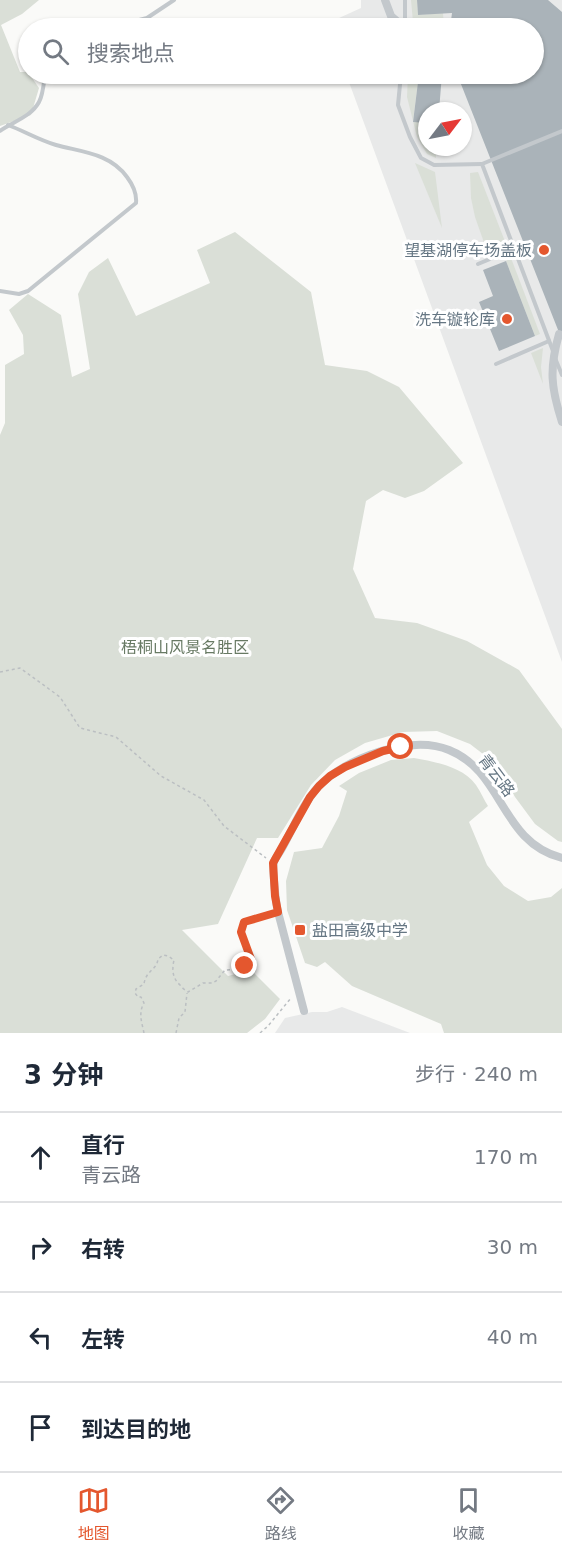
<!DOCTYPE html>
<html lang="zh">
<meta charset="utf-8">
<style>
:root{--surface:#fff;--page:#f6f6f7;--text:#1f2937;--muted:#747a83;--line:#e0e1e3;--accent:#e4572e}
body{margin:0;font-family:"DejaVu Sans","Noto Sans SC",sans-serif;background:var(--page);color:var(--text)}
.compass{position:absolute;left:418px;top:102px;width:54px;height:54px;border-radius:50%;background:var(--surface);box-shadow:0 2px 4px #0004;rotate:58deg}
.stop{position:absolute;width:18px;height:18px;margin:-14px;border:4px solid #e4572e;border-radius:50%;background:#fff}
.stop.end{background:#e4572e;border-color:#fff;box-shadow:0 2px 6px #0008}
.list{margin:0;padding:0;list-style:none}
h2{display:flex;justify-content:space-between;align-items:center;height:78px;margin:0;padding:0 24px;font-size:26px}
h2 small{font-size:20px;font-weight:400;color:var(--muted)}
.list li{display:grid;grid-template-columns:39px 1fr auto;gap:18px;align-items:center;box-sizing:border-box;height:90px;padding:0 24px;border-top:2px solid var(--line)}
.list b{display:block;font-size:22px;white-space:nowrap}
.list p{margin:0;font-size:20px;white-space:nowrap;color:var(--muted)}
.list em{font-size:20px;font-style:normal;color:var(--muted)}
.icon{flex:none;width:33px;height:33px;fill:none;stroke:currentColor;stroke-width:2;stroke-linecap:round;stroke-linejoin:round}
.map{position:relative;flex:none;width:562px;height:1033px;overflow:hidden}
.search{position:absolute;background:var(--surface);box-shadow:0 2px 4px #0004;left:18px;right:18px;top:18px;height:66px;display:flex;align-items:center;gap:15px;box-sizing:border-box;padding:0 21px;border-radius:33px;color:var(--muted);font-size:22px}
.sheet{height:438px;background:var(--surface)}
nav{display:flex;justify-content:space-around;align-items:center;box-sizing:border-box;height:84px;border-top:2px solid var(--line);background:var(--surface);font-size:16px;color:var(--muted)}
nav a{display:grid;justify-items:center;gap:3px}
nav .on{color:var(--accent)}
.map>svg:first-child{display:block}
.built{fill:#e8e9e9;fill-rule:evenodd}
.green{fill:#dadfd7}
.building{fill:#aab3b9}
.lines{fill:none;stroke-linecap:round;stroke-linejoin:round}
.path{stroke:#bbbfc2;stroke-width:1.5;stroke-dasharray:3 3;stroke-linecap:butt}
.service{stroke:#c3c8cc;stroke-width:4}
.minor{stroke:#c3c8cc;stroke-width:8}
.minor-bridge{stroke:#c3c8cc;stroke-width:8}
.route{stroke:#e4572e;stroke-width:8}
.poi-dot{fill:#e4572e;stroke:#fff;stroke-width:2}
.labels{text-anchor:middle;stroke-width:6;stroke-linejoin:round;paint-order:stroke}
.poi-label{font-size:16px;fill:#657683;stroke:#fff;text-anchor:end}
.park-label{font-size:16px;fill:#687a64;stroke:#fff}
.street-label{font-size:16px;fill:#657683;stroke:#fff}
</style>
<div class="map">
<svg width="562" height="1033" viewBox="0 0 562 1033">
<rect width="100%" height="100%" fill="#fafaf8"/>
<!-- built -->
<g class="built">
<path d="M361,0h201v662l-216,-588h188v-46h-204l-2,-5 33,-15zM427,111h36v36h-36z"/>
<path d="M342,1007l68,26h-135l10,-15 27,-6h15z"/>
</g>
<!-- green -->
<g class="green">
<path d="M0,0h39l-17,14 -21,11 19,47h8l11,16 -8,27 -31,11z"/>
<path d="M411,0h6l1,15 25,-2 1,15h-25l-6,-6z"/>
<path d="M408,74h11l-6,47 14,2v24h9v11l-9,-4 -10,-17 -10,-40z"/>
<path d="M415,163l20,9 7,56z"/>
<path d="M478,172l28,72 -19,7 -12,-34 -4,-19 -1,-25z"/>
<path d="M235,232l76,60 14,73 42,6 32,16 64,76 -39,28 -19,7 -22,-8 -17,11 -13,68 22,49 42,5 50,18 52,29 43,59v113l-4,-1 -23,-17 -20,-27 -19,-33 -26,-20 -33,-13 -34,1 -38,11 -30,17 -24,25 -33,53h-21l-39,86 -36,6 46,46 23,-6 29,29 -15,20 -18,14h-247v-598l5,-12v-58l19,-11 -1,-19 -14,-25 19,-16 33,21 11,62 18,-8 -12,-75 11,-22 19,-14 28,58 74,-33 -13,-33z"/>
<path d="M511,258l29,76 -5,2 -29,-75z"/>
<path d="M543,348l-2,19 2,17 -12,-31z"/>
<path d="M414,758c21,4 48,8 62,27 5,7 8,15 12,21l-19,16 18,43 17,21 24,15 23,-4 11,-9v145h-118l-3,-9 -89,-38 -27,-24 -8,5 -12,-4 -18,-53 -1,-29 8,-29 28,-4 17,-32 8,-25 -8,-5 20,-13 32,-13z"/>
</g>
<!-- building -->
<g class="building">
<path d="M417,0h131l14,12v328l-105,-266h77v-46h-84l2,-15 -34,2z"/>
<path d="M419,74h23l-3,37h-12v12l-14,-1z"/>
<path d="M506,261l29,75 -36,15 -20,-49 14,-6 -10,-26z"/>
</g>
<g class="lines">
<!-- path -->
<g class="path">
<path d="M0,672l20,-4 40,29 20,31 36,9 45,39 43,24 20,26 42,32"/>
<path d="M144,1033c-2,-10 -6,-20 0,-30l-3,-6h-3l-3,-4 1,-4 8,-5c2,-14 13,-14 14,-25l5,-4 5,1 6,4c-2,9 -2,18 6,25 2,3 5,5 8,7l15,-9h9l4,-2 9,-11 16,-1 11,-7 -11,-30 3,-9 24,-8"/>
<path d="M176,1033l3,-15 6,-6 2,-19"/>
<path d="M260,1033l8,-7 23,-28"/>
</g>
<!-- service -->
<g class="service">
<path d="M405,25v-25"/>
<path d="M108,28l39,-10 27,-18"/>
<path d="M401,74l-3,31 12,32 11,21 13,7 48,-1"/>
<path d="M0,131c12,-9 31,-14 39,-29 4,-7 5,-20 6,-28"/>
<path d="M478,264l36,-15"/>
<path d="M0,291l19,3 9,-3 108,-88c1,-10 -3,-18 -9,-26 -17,-24 -46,-25 -71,-32 -17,-5 -32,-14 -48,-20"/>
<path d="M553,351l-71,-187 80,-33"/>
<path d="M555,358l7,17"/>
<path d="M496,364l53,-23"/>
</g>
<!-- minor -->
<path class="minor" d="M304,1011l-26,-99c-2,-8 -6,-44 -4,-50 1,-4 5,-8 7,-12 12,-21 21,-45 37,-63 27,-29 93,-53 131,-37 55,22 51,92 113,108"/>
<!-- minor-bridge -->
<g class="minor-bridge">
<path d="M385,0l6,16 14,12"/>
<path d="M559,334c-10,35 -8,54 3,88"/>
</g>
</g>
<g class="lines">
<!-- route -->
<path class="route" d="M245,966l7,-4 -11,-30 3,-10 34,-10 -3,-16 -2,-33 37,-66 9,-11 11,-10 15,-9 38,-16 18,-4"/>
</g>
<!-- markers -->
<g class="poi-dot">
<circle cx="544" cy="250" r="6"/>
<circle cx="507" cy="319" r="6"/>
<rect x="294" y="924" width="12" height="12" rx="3"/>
</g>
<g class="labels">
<!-- poi labels -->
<g class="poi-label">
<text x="532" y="256">望基湖停车场盖板</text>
<text x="495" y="325">洗车镟轮库</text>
<text x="312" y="936" text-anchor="start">盐田高级中学</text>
</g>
<!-- park labels -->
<g class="park-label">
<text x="185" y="653">梧桐山风景名胜区</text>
</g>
<!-- street labels -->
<g class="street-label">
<text transform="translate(497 775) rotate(53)" y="6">青云路</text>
</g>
</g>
</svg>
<svg class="compass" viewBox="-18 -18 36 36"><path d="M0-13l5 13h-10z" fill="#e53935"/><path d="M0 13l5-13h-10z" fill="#747a83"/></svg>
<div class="stop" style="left:401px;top:747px"></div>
<div class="stop end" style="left:245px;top:966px"></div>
<div class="search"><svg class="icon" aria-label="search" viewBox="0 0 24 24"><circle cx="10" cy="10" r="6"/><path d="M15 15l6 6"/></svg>搜索地点</div>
</div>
<section class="sheet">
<h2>3 分钟<small>步行 · 240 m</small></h2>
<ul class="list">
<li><svg class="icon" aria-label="ahead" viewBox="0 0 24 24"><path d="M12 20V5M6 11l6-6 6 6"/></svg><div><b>直行</b><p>青云路</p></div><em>170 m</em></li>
<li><svg class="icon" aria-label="right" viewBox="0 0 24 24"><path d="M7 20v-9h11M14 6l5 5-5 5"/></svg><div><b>右转</b></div><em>30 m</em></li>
<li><svg class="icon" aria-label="left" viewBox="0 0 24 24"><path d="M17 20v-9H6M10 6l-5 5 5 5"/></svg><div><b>左转</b></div><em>40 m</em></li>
<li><svg class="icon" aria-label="arrive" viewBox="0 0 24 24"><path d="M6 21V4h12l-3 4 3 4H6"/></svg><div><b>到达目的地</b></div></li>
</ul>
</section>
<nav>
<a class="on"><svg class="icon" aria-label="map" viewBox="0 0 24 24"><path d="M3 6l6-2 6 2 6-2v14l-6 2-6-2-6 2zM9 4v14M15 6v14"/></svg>地图</a>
<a><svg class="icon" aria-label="directions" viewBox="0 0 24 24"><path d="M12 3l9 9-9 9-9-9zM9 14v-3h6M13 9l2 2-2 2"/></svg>路线</a>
<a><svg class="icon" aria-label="saved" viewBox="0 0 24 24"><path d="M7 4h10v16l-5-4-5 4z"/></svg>收藏</a>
</nav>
